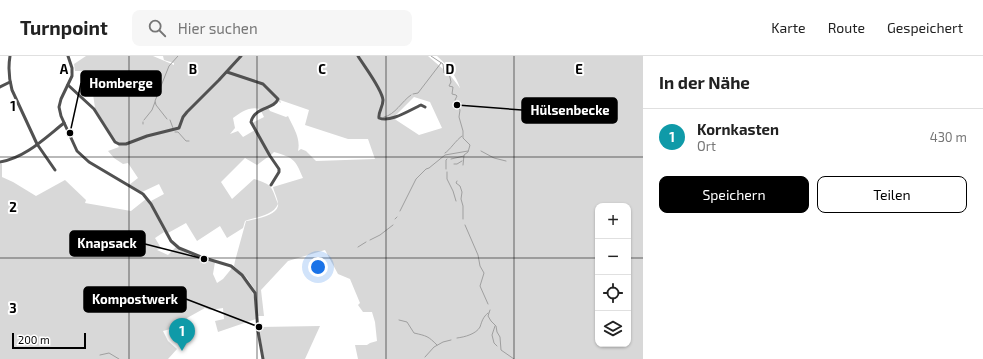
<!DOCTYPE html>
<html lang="de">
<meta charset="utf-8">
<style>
:root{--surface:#fff;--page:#f6f6f6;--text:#222;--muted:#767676;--line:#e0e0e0;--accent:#000}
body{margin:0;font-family:"Exo 2",sans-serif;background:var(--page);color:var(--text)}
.controls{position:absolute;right:12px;bottom:12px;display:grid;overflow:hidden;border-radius:8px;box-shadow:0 1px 3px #0004}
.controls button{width:36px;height:36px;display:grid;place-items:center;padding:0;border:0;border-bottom:1px solid var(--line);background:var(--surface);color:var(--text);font:20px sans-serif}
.scale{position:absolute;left:12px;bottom:10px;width:74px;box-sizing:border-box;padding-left:4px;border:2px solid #000;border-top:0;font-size:11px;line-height:14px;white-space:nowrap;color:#000;-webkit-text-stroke:3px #fff;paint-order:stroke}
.you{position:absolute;left:318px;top:211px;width:14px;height:14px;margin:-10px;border:3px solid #fff;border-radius:50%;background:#1a73e8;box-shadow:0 0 0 6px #1a73e833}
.badge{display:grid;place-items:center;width:26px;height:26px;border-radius:50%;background:var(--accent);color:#fff;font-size:13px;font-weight:700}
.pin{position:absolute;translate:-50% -33px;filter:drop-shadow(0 1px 2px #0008)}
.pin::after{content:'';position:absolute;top:21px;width:14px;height:12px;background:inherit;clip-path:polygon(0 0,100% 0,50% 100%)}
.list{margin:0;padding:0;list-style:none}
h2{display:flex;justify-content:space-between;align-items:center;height:52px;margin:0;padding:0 16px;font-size:17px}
h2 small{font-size:13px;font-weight:400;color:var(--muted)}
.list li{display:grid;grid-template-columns:26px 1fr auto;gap:12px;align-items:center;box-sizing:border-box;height:56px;padding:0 16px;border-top:1px solid var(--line)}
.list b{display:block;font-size:15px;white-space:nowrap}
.list p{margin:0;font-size:13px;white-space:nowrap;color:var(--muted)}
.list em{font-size:13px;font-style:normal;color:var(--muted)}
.actions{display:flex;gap:8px;padding:12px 16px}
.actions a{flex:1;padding:9px 0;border:1px solid var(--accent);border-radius:8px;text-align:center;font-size:14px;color:var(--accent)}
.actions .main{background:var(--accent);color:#fff}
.icon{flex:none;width:22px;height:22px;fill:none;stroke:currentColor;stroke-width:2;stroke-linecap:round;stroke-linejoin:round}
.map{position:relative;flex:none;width:643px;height:303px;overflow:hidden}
header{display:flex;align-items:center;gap:24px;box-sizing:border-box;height:56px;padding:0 20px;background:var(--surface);border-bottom:1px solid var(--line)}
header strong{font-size:19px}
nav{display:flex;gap:22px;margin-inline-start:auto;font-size:14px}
.search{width:280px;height:36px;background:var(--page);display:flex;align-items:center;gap:10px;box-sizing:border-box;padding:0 14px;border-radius:8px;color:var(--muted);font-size:15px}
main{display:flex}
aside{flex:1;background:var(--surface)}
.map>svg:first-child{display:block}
.green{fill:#d8d8d8;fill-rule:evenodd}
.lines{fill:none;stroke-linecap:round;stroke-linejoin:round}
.stream{stroke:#9f9f9f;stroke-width:1}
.minor{stroke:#515151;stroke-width:3}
.grid{fill:none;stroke:#000;stroke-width:1;stroke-opacity:0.55}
.grid-label{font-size:13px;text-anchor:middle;font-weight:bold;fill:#000;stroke:#fff;stroke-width:4;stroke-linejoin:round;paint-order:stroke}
.leader{fill:none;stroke:#000;stroke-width:1.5}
.callout-dot{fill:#000;stroke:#fff;stroke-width:1.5}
.callout{fill:#000;stroke:#000;stroke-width:1.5}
.callout-label{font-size:13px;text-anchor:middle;font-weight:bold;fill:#fff}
</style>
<header>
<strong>Turnpoint</strong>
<div class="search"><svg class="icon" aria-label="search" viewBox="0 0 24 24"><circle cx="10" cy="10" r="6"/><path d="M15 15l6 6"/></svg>Hier suchen</div>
<nav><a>Karte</a><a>Route</a><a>Gespeichert</a></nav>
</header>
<main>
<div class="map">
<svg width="643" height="303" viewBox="0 0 643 303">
<rect width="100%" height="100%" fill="#fff"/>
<!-- green -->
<g class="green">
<path d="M86,0h67l21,9v-2l-10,-3 -1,-4h265l22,19 10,13c-4,-13 -13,-23 -23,-32h206v303h-285l-3,-14h12l3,-2 7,-2 -2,-19 -3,-10h-9l-5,-7 2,-2 -10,-24 -12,-5 -13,-24 -37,11 -27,29 3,26h-6l-3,-26 -8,-12 -13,-12 1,-5 11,-40c9,-2 30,-5 32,-15 1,-5 -4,-14 -5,-19l30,-9c-8,-19 -9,-20 -29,-26l-4,4 -18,-33 12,-6 -4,-8c-10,-3 -19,3 -27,9l2,10 -5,6 8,-3 5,6 12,-7 14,26 -12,9 -12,-7 -24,24 11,17 22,-20c19,6 17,7 24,25 -5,12 -22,13 -33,17l-2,7 -16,10 -7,-12 -23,15 -11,-18 -18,10 -17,-32 13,-7 -5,-10 -17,8 -13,-7 9,-7 -10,-15 -5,1 -9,-6 -6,-7 11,-4 -24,-39 -3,-21h-5v-16h-12l-1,-7zM414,41l16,5 12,26 -23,7 -26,-17zM280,44l29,10 -4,15 43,14h20l7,20 -59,2 -10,-10 -5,-2 -3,2c3,-13 -5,-24 -10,-35l-2,1 -16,-6 -3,-5 10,-5 4,2zM598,150h30v138h-30z"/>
<path d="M0,108h2v13l11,5 23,14 29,-16 21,20 -1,3 46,8 15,-12 4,5 14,28 -9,6 6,10 -4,2 11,5 8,-8c11,8 26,12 39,15l-2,12 4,9 6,-4 9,-11c5,3 8,6 11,11 13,15 12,21 13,40l-38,13 -3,-11 9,-2 -1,-11 -13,2 -5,-2 -18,10 2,6 -26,7 5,10 9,8 -9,10h-168z"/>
<path d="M320,270l-15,33h-41l-5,-32z"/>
</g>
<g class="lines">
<!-- stream -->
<g class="stream">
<path d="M431,0l12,8 1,9h5l2,9 -2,4 4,1 -1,7 4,1 1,1 -2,4 5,10 -1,7 4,14v7l7,7 -2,7 -4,3 -1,10"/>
<path d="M413,38l5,-1 23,-30"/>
<path d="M384,61c11,-2 18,-16 27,-22"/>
<path d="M167,63l-11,-14 -1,-4 14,-35 9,-10"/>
<path d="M144,64l8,-10 3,-8"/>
<path d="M170,64l3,8"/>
<path d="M143,68v-2"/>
<path d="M175,76h3l8,9h3"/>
<path d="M481,95l13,7 12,3"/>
<path d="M445,97c5,-3 11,-13 17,-17"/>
<path d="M451,103l13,-3"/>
<path d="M454,108h3l5,-3"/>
<path d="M446,113v-9l1,-1"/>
<path d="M447,116v7l6,12 3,10"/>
<path d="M457,125l-1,2 4,3 2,6 -1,7 2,7v13"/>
<path d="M400,155l16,-32 10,-10 3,-1 16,-13 23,-4"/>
<path d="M395,163l2,-2"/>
<path d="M465,169l13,30 2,11 4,7 -4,13 8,18"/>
<path d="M370,184l10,-5 13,-10"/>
<path d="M358,191l8,-5"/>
<path d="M490,254l-2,6 3,5 5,5 1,6 3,5 1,13 13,9"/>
<path d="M399,264l8,2 7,11c13,3 14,3 23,12"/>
<path d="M495,270l-3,9 2,8 3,3"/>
<path d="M457,282c8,-1 19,-4 23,-11 2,-6 3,-10 8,-14"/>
<path d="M100,299l9,-2 10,6"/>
<path d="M425,301l9,-10 9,-5 8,-2"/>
</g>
<!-- minor -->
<g class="minor">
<path d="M10,0c-2,12 -1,23 2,34l25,54 18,26"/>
<path d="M68,0l4,12v8l-11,23 -2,8 2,9 16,35 12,11 54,32 8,10 20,37 8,7 22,9 30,9 11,9 13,18 3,38 5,28"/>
<path d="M358,0c6,10 24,33 25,44 0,7 -5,12 -4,18 11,5 31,-8 42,-13l4,2"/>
<path d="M227,16l36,12 15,15c-4,11 -23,7 -27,23l19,34 9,13v3l-8,13"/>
<path d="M68,29l26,24 21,33 4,2h7l21,-8 32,-8 4,-11 4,-5 32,-32 22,-24"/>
<path d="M0,31l10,-5"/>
<path d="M0,106c25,-4 45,-24 64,-39"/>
</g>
</g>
<!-- grid -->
<path class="grid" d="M129,0v303M257,0v303M386,0v303M514,0v303M0,101h643M0,202h598M628,202h15"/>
<g class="grid-label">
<text x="64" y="18">A</text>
<text x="193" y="18">B</text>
<text x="322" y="18">C</text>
<text x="450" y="18">D</text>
<text x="579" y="18">E</text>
<text x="13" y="55">1</text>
<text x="13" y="156">2</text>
<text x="13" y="257">3</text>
</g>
<!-- callouts -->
<path class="leader" d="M70 77L81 27M457 49L522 54M204 203L145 188M259 271L186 243"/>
<g class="callout-dot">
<circle cx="70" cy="77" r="4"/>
<circle cx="457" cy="49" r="4"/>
<circle cx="204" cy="203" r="4"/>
<circle cx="259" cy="271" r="4"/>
</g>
<g class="callout">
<rect x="81" y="15" width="80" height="25" rx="4"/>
<rect x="522" y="42" width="95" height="25" rx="4"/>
<rect x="70" y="175" width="75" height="25" rx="4"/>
<rect x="84" y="231" width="102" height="25" rx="4"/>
</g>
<g class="callout-label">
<text x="121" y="32">Homberge</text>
<text x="570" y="59">Hülsenbecke</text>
<text x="107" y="192">Knapsack</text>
<text x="135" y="248">Kompostwerk</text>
</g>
</svg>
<div class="controls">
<button>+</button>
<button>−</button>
<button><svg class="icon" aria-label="locate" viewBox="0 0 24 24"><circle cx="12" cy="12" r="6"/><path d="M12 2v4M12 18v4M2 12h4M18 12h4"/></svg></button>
<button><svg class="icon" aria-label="layers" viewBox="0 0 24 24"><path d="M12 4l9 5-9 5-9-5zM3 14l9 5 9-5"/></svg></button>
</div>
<div class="scale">200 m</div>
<div class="you"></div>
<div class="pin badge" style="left:182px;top:295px;background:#0f9aa8">1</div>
</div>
<aside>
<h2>In der Nähe<small></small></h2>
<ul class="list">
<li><span class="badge" style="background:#0f9aa8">1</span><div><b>Kornkasten</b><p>Ort</p></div><em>430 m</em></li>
</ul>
<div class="actions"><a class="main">Speichern</a><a>Teilen</a></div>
</aside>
</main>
